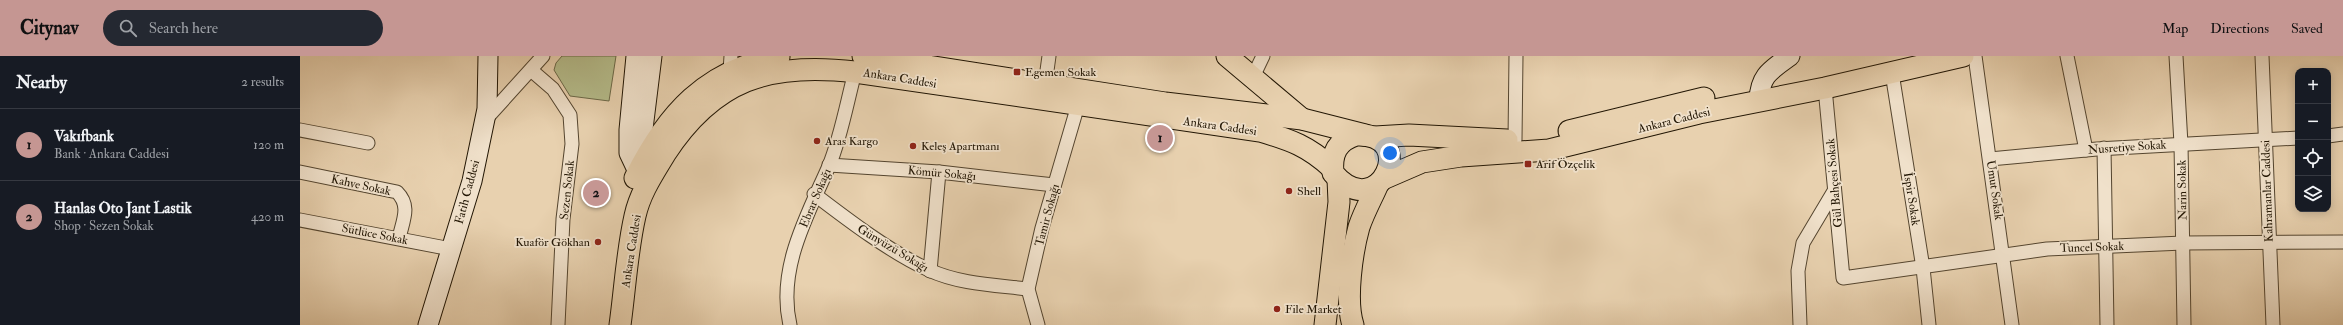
<!DOCTYPE html>
<meta charset="utf-8">
<style>
:root{--surface:#171b24;--page:#242831;--text:#f1f3f6;--muted:#9ea1a6;--line:#363941;--accent:#c59692}
body{margin:0;font-family:"IM FELL Double Pica",serif;background:var(--page);color:var(--text)}
.controls{position:absolute;right:12px;top:12px;display:grid;overflow:hidden;border-radius:8px;box-shadow:0 2px 10px #0003}
.controls button{width:36px;height:36px;display:grid;place-items:center;padding:0;border:0;border-bottom:1px solid var(--line);background:var(--surface);color:var(--text);font:20px sans-serif}
.you{position:absolute;left:1090px;top:97px;width:14px;height:14px;margin:-10px;border:3px solid #fff;border-radius:50%;background:#1a73e8;box-shadow:0 0 0 6px #1a73e833}
.badge{display:grid;place-items:center;width:26px;height:26px;border-radius:50%;background:var(--accent);color:#111;font-size:13px;font-weight:700}
.pin{position:absolute;translate:-50% -50%;border:2px solid #fff;box-shadow:0 1px 4px #0006}
.list{margin:0;padding:0;list-style:none}
h2{display:flex;justify-content:space-between;align-items:center;height:52px;margin:0;padding:0 16px;font-size:17px}
h2 small{font-size:13px;font-weight:400;color:var(--muted)}
.list li{display:grid;grid-template-columns:26px 1fr auto;gap:12px;align-items:center;box-sizing:border-box;height:72px;padding:0 16px;border-top:1px solid var(--line)}
.list b{display:block;font-size:15px;white-space:nowrap}
.list p{margin:0;font-size:13px;white-space:nowrap;color:var(--muted)}
.list em{font-size:13px;font-style:normal;color:var(--muted)}
.icon{flex:none;width:22px;height:22px;fill:none;stroke:currentColor;stroke-width:2;stroke-linecap:round;stroke-linejoin:round}
.map{position:relative;flex:none;width:2043px;height:269px;overflow:hidden}
header{display:flex;align-items:center;gap:24px;box-sizing:border-box;height:56px;padding:0 20px;background:var(--accent);color:#111}
header strong{font-size:19px}
nav{display:flex;gap:22px;margin-inline-start:auto;font-size:14px}
.search{width:280px;height:36px;background:var(--page);display:flex;align-items:center;gap:10px;box-sizing:border-box;padding:0 14px;border-radius:22px;color:var(--muted);font-size:15px}
main{display:flex}
aside{flex:1;background:var(--surface)}
.map>svg:first-child{display:block}
.green{fill:#b5bc8b;stroke:#6c6948}
.lines{fill:none;stroke-linecap:round;stroke-linejoin:round}
.street-casing{stroke:#54452f;stroke-width:15}
.secondary-casing{stroke:#221604;stroke-width:21}
.primary-casing{stroke:#221604;stroke-width:23}
.street{stroke:#f0e1cb;stroke-width:13}
.secondary{stroke:#f0e1cb;stroke-width:19}
.primary{stroke:#e8d1af;stroke-width:21}
.poi-dot{fill:#8f2418;stroke:#f0e1cb;stroke-width:1.5}
.labels{text-anchor:middle;stroke-width:3.5;stroke-linejoin:round;paint-order:stroke}
.poi-label{font-size:12px;fill:#221604;stroke:#f0e1cb;text-anchor:start}
.street-label{font-size:12px;fill:#221604;stroke:#f0e1cb}
</style>
<header>
<strong>Citynav</strong>
<div class="search"><svg class="icon" aria-label="search" viewBox="0 0 24 24"><circle cx="10" cy="10" r="6"/><path d="M15 15l6 6"/></svg>Search here</div>
<nav><a>Map</a><a>Directions</a><a>Saved</a></nav>
</header>
<main>
<aside>
<h2>Nearby<small>2 results</small></h2>
<ul class="list">
<li><span class="badge">1</span><div><b>Vakıfbank</b><p>Bank · Ankara Caddesi</p></div><em>120 m</em></li>
<li><span class="badge">2</span><div><b>Hanlas Oto Jant Lastik</b><p>Shop · Sezen Sokak</p></div><em>420 m</em></li>
</ul>
</aside>
<div class="map">
<svg width="2043" height="269" viewBox="0 0 2043 269">
<rect width="100%" height="100%" fill="#e8d1af"/>
<filter id="stains"><feTurbulence type="fractalNoise" baseFrequency=".005" numOctaves="4"/><feColorMatrix values="0 0 0 0 .2 0 0 0 0 .09 0 0 0 0 .02 0 0 0 .5 -.17"/></filter>
<radialGradient id="worn" r=".72"><stop offset=".6" stop-color="#630" stop-opacity="0"/><stop offset="1" stop-color="#630" stop-opacity=".3"/></radialGradient>
<!-- green -->
<path class="green" d="M262,0h54l-7,45 -39,-5 -16,-26 2,-7z"/>
<g class="lines">
<!-- street casing -->
<g class="street-casing">
<g id="street">
<path d="M1675,0l37,269"/>
<path d="M1767,0l19,94"/>
<path d="M1876,0l5,88 3,181"/>
<path d="M1962,0l11,269"/>
<path d="M231,14l22,19 17,26 2,29 -9,75 -5,106"/>
<path d="M430,15l1,-15"/>
<path d="M1592,17l31,195 6,57"/>
<path d="M952,23l11,-23"/>
<path d="M745,29l4,-29"/>
<path d="M1525,32l18,190 204,-29 136,-6 160,-1"/>
<path d="M186,63l57,-63"/>
<path d="M0,74l68,13"/>
<path d="M2028,80l15,-2"/>
<path d="M1215,84l1,-84"/>
<path d="M1804,92l3,177"/>
<path d="M1690,103l107,-10 201,-11"/>
<path d="M529,109l110,7 115,13"/>
<path d="M0,116l97,20c14,14 6,28 2,46"/>
<path d="M514,138c34,26 76,58 115,76 30,14 66,15 99,19"/>
<path d="M0,164l151,29"/>
<path d="M630,215l9,-99"/>
<path d="M490,269c-13,-56 17,-109 39,-159 12,-29 18,-64 26,-94"/>
<path d="M738,269l-10,-36 14,-61 36,-123"/>
<path d="M1500,269l-2,-54 5,-28 31,-52"/>
</g>
</g>
<!-- secondary casing -->
<g class="secondary-casing">
<g id="secondary">
<path d="M336,0l-7,74v23l9,19 16,1 -13,-28 11,-89"/>
<path d="M1459,44c1,-25 12,-30 31,-44"/>
<path d="M128,269l44,-144 15,-72 1,-53"/>
</g>
</g>
<!-- primary casing -->
<g class="primary-casing">
<g id="primary">
<path d="M563,0l302,47 137,16 63,16"/>
<path d="M927,0l75,63"/>
<path d="M1269,75l135,-33"/>
<path d="M1056,79c65,-3 23,92 -23,38 -2,-19 4,-32 23,-38z"/>
<path d="M1075,81l34,-2 98,5"/>
<path d="M335,122c32,-64 71,-108 144,-121"/>
<path d="M1085,122l37,-16 39,-6 88,-6 150,-37 126,-25 138,-32"/>
<path d="M320,269c5,-36 7,-74 15,-109 5,-23 18,-42 30,-62 49,-75 104,-92 190,-82l405,59c31,9 48,15 72,37"/>
<path d="M1025,269l14,-123 -1,-23"/>
<path d="M1053,269c-8,-25 -1,-73 6,-98 5,-15 13,-29 19,-43"/>
</g>
</g>
<!-- street -->
<use href="#street" class="street"/>
<!-- secondary -->
<use href="#secondary" class="secondary"/>
<!-- primary -->
<use href="#primary" class="primary"/>
</g>
<!-- markers -->
<g class="poi-dot">
<rect x="713" y="12" width="8" height="8" rx="2"/>
<circle cx="517" cy="85" r="4"/>
<circle cx="613" cy="90" r="4"/>
<rect x="1224" y="104" width="8" height="8" rx="2"/>
<circle cx="989" cy="135" r="4"/>
<circle cx="298" cy="186" r="4"/>
<circle cx="977" cy="253" r="4"/>
</g>
<g class="labels">
<!-- poi labels -->
<g class="poi-label">
<text x="725" y="20">Egemen Sokak</text>
<text x="525" y="89">Aras Kargo</text>
<text x="621" y="94">Keleş Apartmanı</text>
<text x="1236" y="112">Arif Özçelik</text>
<text x="997" y="139">Shell</text>
<text x="290" y="190" text-anchor="end">Kuaför Gökhan</text>
<text x="985" y="257">File Market</text>
</g>
<!-- street labels -->
<g class="street-label">
<text transform="translate(600 22) rotate(9)" y="4">Ankara Caddesi</text>
<text transform="translate(1374 64) rotate(-14)" y="4">Ankara Caddesi</text>
<text transform="translate(920 70) rotate(8)" y="4">Ankara Caddesi</text>
<text transform="translate(1827 91) rotate(-4)" y="4">Nusretiye Sokak</text>
<text transform="translate(642 117) rotate(5)" y="4">Kömür Sokağı</text>
<text transform="translate(1534 127) rotate(-95)" y="4">Gül Bahçesi Sokak</text>
<text transform="translate(61 129) rotate(12)" y="4">Kahve Sokak</text>
<text transform="translate(267 134) rotate(-84)" y="4">Sezen Sokak</text>
<text transform="translate(1695 134) rotate(82)" y="4">Umut Sokak</text>
<text transform="translate(1882 134) rotate(-91)" y="4">Narin Sokak</text>
<text transform="translate(1967 135) rotate(-92)" y="4">Kahramanlar Caddesi</text>
<text transform="translate(167 136) rotate(-75)" y="4">Fatih Caddesi</text>
<text transform="translate(515 142) rotate(-67)" y="4">Ebrar Sokağı</text>
<text transform="translate(1612 143) rotate(81)" y="4">İspir Sokak</text>
<text transform="translate(747 159) rotate(-75)" y="4">Tamir Sokağı</text>
<text transform="translate(75 178) rotate(11)" y="4">Sütlüce Sokak</text>
<text transform="translate(1792 191) rotate(-2)" y="4">Tuncel Sokak</text>
<text transform="translate(593 192) rotate(31)" y="4">Günyüzü Sokağı</text>
<text transform="translate(331 195) rotate(-81)" y="4">Ankara Caddesi</text>
</g>
</g>
<rect width="100%" height="100%" filter="url(#stains)"/>
<rect width="100%" height="100%" fill="url(#worn)"/>
</svg>
<div class="controls">
<button>+</button>
<button>−</button>
<button><svg class="icon" aria-label="locate" viewBox="0 0 24 24"><circle cx="12" cy="12" r="6"/><path d="M12 2v4M12 18v4M2 12h4M18 12h4"/></svg></button>
<button><svg class="icon" aria-label="layers" viewBox="0 0 24 24"><path d="M12 4l9 5-9 5-9-5zM3 14l9 5 9-5"/></svg></button>
</div>
<div class="you"></div>
<div class="pin badge" style="left:860px;top:82px">1</div>
<div class="pin badge" style="left:296px;top:137px">2</div>
</div>
</main>
